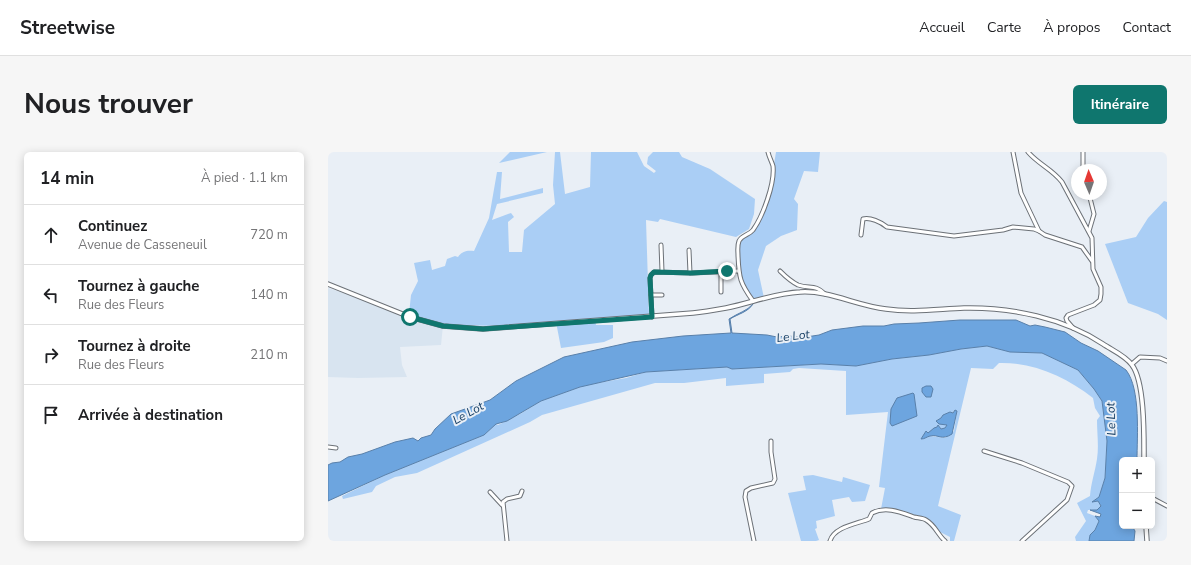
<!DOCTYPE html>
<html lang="fr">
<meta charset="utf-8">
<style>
:root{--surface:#fff;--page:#f6f6f6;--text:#202124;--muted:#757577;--line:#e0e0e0;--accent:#0f766e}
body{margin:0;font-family:"Nunito Sans",sans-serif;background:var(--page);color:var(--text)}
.controls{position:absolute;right:12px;bottom:12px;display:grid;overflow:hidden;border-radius:6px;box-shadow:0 2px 10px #0003}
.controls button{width:36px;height:36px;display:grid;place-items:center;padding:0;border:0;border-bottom:1px solid var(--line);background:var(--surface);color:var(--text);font:20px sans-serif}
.compass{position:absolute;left:743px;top:12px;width:36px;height:36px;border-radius:50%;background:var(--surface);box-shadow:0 2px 10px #0003;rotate:358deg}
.stop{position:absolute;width:12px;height:12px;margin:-9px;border:3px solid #0f766e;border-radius:50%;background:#fff}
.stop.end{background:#0f766e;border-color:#fff;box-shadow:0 1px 4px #0008}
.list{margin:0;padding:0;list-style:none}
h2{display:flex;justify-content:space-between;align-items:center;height:52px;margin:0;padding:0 16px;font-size:17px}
h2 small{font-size:13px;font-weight:400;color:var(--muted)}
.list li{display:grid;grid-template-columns:26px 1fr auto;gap:12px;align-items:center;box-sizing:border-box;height:60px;padding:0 16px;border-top:1px solid var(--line)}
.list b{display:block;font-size:15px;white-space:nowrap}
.list p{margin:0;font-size:13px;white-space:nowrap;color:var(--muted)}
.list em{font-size:13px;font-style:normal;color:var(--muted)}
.icon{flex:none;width:22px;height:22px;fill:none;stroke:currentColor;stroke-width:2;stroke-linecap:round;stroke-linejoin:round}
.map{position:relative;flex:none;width:839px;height:389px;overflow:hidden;border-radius:6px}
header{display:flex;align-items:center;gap:24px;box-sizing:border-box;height:56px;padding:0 20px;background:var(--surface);border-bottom:1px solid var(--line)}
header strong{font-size:19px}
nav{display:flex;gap:22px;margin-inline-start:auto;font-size:14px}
.intro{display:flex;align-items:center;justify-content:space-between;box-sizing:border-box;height:96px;padding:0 24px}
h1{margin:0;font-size:28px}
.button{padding:10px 18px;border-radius:6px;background:var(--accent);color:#fff;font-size:14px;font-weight:700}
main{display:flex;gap:24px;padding:0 24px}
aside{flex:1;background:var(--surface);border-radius:6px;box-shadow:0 2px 10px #0003}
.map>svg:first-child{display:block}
.built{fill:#d8e4f0}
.green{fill:#aacef5;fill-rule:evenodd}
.water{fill:#6da5df;stroke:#5980aa}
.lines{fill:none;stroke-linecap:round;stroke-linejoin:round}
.minor-casing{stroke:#6c7177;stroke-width:5}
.major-casing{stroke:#6c7177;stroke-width:5.5}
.minor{stroke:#fff;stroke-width:3}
.major{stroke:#fff;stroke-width:3.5}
.route{stroke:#0f766e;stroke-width:5}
.labels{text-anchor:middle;stroke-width:4;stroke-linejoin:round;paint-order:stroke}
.water-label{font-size:12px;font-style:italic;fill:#143c62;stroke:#e9eff6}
</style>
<header>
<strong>Streetwise</strong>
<nav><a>Accueil</a><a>Carte</a><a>À propos</a><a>Contact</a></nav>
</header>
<div class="intro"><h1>Nous trouver</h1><a class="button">Itinéraire</a></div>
<main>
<aside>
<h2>14 min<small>À pied · 1.1 km</small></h2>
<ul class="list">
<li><svg class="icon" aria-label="ahead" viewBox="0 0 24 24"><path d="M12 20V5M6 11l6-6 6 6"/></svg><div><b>Continuez</b><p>Avenue de Casseneuil</p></div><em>720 m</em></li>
<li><svg class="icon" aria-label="left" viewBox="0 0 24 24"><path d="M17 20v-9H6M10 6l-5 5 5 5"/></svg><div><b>Tournez à gauche</b><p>Rue des Fleurs</p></div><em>140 m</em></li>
<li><svg class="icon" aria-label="right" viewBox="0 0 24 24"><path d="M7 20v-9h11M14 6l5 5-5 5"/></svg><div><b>Tournez à droite</b><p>Rue des Fleurs</p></div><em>210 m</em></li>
<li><svg class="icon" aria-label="arrive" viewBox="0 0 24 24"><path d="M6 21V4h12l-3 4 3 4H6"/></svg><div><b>Arrivée à destination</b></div></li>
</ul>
</aside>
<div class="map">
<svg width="839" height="389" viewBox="0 0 839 389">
<rect width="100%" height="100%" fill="#e9eff6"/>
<!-- built -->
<path class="built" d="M0,136l115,37 -2,20 -41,2 2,18 5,12 -49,1 -30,-1z"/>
<!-- green -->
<g class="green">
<path d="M182,0h37l-48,11z"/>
<path d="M227,0h5l5,42 25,-7 1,-35h46l7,14 10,7 2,-2 -9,-7 1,-7 5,-5h26l3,5 28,12 45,30 -1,15 -5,15 -13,8 -76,-18 -2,3 -12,-2 3,95 -54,5 1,5h17v13l-9,4 -43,6 -5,-26 -52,4 -61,-1 -34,-11 2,-19 7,-14 -4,-18 16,-3 2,10 13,-4 2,-7 8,-3 3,1c4,-6 9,-7 16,-6l15,-33 8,-46h5l-2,27 43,-11v5l-46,11 -5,16 19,-7 3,4 -6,5 1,30h13l2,-22 31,-26 -2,-19z"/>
<path d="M448,0h44l-2,20 -14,-1 -10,28 4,5 -1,26 -16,6 -15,10 -8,24 6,28 -11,3c-17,-25 -15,-31 -14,-60l13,-10 10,-17 8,-25z"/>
<path d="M836,49l3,1v118l-9,-6 -30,-11 -23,-59 31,-7 12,-19z"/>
<path d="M659,194l23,6 32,1 36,17 16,19 8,12 5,40 -2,37 -6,19 -6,5 5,-1 3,5 -4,4h-9l-1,3 8,3 4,5 -4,9 -5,5 -1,6h-13l-1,-4 11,-16 -9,-18 13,-7c1,-13 5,-24 7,-37 2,-13 0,-26 0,-39l3,-4 -5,-8 -2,-10c-27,-21 -60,-36 -94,-35l-6,6 -22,-1 -33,138 23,9 -7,26h-4v-4l-14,-7 -8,-9 -47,-12 4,-21 -6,-1 9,-75 -42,3v-44l-47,-3 -6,1 -3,3 -26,2v9l-38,3v-8l-42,5h-29l-113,32 -12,7 -113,51 -22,4 -19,9 -4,6 -29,7 -1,-3 43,-21 99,-40 12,-11 2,1 22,-11 21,-13 45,-16 40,-7 20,-6 81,-5 5,2 89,-5 35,2 36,-7 37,-4 32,-6zM627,258l2,1 -3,20 -9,7 -15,-2 -9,3 5,-8 2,2 9,-5 1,-3 3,4 4,-1 2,-3 -10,-5 4,-2 2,-3 8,-3 1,1z"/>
<path d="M485,323l29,7 1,-5 27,8 -5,16 -13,1 -3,-5 -17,3 3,16 -19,5 1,7 -2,1 4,11 -3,1h-15l-13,-48 18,-3 -3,-14z"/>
</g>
<!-- water -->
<g class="water">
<path d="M425,152c-5,8 -15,10 -23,15l2,14 35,2 10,2 11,-1 18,1 13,-2 13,-5 31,-4h21l10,-2 25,-1 41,-3h56l14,6 5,-1 10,2 20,5 16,11 17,8 28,19c15,19 11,67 11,90h-15v66h10l3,5 -1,10h-45l1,-6 5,-5 4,-9 -4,-5 5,1 1,-3 -11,-4h7l4,-4 -3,-5 -6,1 7,-5 6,-19 2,-37 -5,-40 -8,-12 -16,-19 -36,-17 -32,-1 -23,-6 -26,3 -32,6 -37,4 -36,7 -35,-2 -89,5 -5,-2 -81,5 -66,15 -39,14 -34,20 -11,3 -12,11 -99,40 -57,26v-36l4,-2 8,-1 8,-5 14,-3 33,-12 18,-4 5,3 3,-3 10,-3 4,-6 16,-15 39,-14 26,-19 48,-24 68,-15 51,-6 48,-3 -2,-14c9,-6 18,-8 24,-15z"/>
<path d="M598,234h5l2,3 -2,8h-5l-4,-5v-4z"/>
<path d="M585,241l1,1 3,22 -25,10 -2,-3 1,-14 6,-11z"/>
<path d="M627,258l2,1 -5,23c-11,7 -13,0 -22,2 -4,1 -5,3 -9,3l5,-8 2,2 6,-5 3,-1 1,-2 3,4 4,-1 2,-3 -8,-1 -3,-3 5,-3 2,-3 7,-3 3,1z"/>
</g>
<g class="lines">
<!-- minor casing -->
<g class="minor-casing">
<g id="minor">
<path d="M685,0l8,41 18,38 6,4 37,12 10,14"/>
<path d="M700,0c10,12 24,17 34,30l30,56 1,31 8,18v7l-1,6 -6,5 -26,10 -2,3 1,3 6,7"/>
<path d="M755,18v-18"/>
<path d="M761,79l5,-17 -5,-20"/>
<path d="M533,83l2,-16c7,-2 18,3 24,8l67,9 49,-6 10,-3 21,2 5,2"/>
<path d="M333,93l1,26"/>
<path d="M361,98l1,23"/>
<path d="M452,119c5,5 12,11 18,14 12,4 17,-1 27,9"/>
<path d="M393,120v20"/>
<path d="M323,143h11"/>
<path d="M425,149c-13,-18 -14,-23 -15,-45 0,-5 -1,-10 1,-15 3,-6 10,-6 14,-11 10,-14 22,-47 20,-64 -1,-4 -4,-9 -5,-14"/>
<path d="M324,165l-2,-39 1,-3 3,-3 38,1 46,-2"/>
<path d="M804,212l8,-7 20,1 7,3"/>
<path d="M0,295l8,1"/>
<path d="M656,299l38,12 46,19 4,4 -5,14 -45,41"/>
<path d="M162,340l12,13"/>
<path d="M824,346l15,8"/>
<path d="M179,389l-4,-39 4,-3 13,-3 2,-5"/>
<path d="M426,389l-9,-44 1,-6 5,-3 22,-5 2,-4 -4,-27v-11"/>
<path d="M502,389c4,-14 26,-17 39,-22l3,-6c14,-7 28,-1 42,4 4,1 9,1 12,3 9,5 12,15 19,21"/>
</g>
</g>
<!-- major casing -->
<g class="major-casing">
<g id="major">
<path d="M0,132l82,33 33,9 40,3 210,-16c11,-1 22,-3 33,-5 25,-5 49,-15 74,-16 29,-2 57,14 86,17 26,4 52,0 78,-1 47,-1 100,10 139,36 9,6 23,12 29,21 13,17 12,72 12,95"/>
<path d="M818,374l1,15"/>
</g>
</g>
<!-- minor -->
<use href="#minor" class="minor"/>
<!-- major -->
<use href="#major" class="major"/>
</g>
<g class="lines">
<!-- route -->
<path class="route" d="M82,165l33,9 40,3 169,-12 -2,-39 1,-3 3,-3 38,1 35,-2"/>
</g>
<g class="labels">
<!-- water labels -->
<g class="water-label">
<text transform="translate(465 184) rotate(-7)" y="4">Le Lot</text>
<text transform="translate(140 261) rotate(-29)" y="4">Le Lot</text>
<text transform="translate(783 267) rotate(-92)" y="4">Le Lot</text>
</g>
</g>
</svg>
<div class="controls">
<button>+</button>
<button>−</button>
</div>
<svg class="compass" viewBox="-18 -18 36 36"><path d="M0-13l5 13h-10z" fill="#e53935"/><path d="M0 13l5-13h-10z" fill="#757577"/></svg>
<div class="stop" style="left:82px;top:165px"></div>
<div class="stop end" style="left:399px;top:119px"></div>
</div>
</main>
